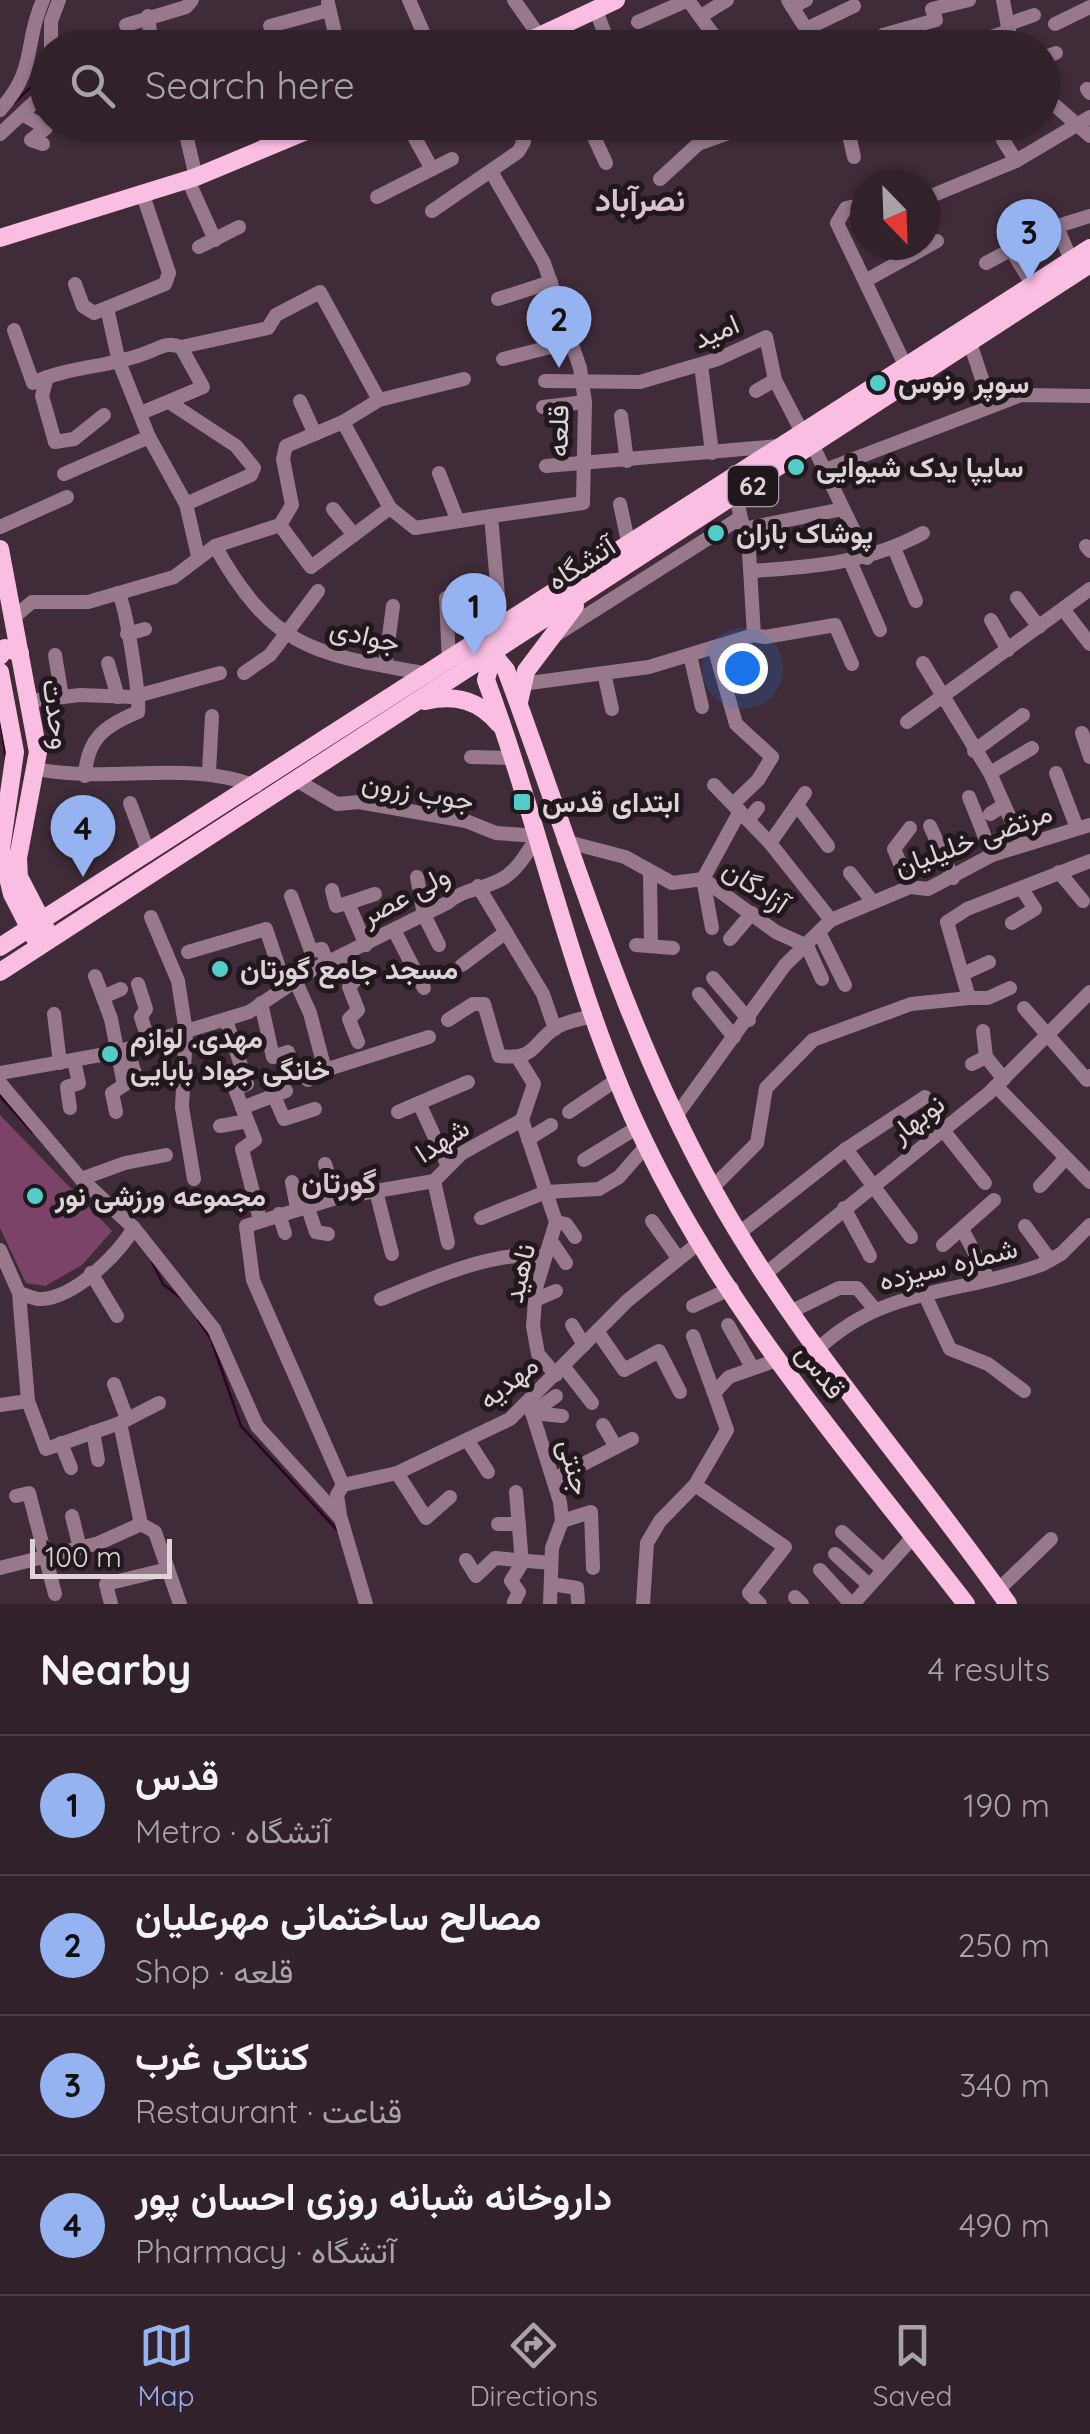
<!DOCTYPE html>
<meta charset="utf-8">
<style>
:root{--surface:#30212a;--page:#3c2e36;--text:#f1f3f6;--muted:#a8a3a8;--line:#4b3e47;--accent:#95b2f1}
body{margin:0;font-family:Quicksand,Vazirmatn,sans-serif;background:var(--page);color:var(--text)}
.compass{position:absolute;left:850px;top:170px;width:90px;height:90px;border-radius:50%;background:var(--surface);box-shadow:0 2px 8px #0004;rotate:157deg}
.scale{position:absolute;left:30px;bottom:25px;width:142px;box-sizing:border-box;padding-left:10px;border:5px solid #dfd2d9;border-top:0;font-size:28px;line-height:35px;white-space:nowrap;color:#dfd2d9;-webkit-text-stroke:8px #21181d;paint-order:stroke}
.you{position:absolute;left:742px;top:668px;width:35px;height:35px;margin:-25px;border:8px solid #fff;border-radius:50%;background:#1a73e8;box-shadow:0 0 0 15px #1a73e833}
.badge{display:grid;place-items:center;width:65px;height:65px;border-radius:50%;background:var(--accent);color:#111;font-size:32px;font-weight:700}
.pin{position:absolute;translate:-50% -82px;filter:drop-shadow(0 2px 5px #0008)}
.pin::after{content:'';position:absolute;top:52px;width:35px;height:30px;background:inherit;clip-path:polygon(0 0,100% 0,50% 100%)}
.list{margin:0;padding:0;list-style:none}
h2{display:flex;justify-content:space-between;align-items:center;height:130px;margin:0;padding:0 40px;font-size:42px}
h2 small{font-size:32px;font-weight:400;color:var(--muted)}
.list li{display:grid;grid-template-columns:65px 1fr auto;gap:30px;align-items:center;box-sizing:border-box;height:140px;padding:0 40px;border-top:2px solid var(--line)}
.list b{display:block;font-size:38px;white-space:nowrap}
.list p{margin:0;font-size:32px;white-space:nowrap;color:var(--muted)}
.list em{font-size:32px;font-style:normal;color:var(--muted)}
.icon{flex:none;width:55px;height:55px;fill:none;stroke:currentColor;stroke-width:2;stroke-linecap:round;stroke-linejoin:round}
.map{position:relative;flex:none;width:1090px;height:1604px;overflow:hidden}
.search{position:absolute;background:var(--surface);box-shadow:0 2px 8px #0004;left:30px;right:30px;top:30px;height:110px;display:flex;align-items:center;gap:25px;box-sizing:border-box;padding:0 35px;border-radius:55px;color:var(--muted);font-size:38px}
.sheet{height:690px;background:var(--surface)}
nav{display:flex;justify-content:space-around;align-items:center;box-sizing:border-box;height:140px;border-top:2px solid var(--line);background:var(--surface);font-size:28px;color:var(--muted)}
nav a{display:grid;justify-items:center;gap:5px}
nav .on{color:var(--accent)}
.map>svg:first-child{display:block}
.green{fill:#7b4367}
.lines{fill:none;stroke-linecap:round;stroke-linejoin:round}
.stream{stroke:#2d0321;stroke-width:2.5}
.minor{stroke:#97798b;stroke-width:14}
.major{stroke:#fbbee3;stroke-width:18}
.poi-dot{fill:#53cdc9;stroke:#21181d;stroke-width:4}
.labels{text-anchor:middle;stroke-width:10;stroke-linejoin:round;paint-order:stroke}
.shield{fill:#21181d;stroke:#a69aa1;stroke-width:2.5}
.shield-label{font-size:25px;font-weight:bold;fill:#dfd2d9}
.street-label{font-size:28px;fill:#dfd2d9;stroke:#21181d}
.poi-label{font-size:28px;font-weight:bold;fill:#dfd2d9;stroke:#21181d;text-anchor:start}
.neighbourhood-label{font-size:30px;font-weight:bold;fill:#dcc2d1;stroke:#21181d}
.quarter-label{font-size:32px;font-weight:bold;fill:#dcc2d1;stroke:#21181d}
</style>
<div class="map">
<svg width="1090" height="1604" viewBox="0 0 1090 1604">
<rect width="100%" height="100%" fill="#402c38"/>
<!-- green -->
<path class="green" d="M0,1115l112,116 -30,34 -37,21 -19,-3 -26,-55z"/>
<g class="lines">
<!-- stream -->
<g class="stream">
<path d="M496,48l12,-5"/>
<path d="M14,103l19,-18 12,-34"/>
<path d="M284,132l10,-10"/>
<path d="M1,724l5,36"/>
<path d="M0,1096l32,36"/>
<path d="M152,1262l11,22 18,14"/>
<path d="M198,1320l13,19 30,87 96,104"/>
</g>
<!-- minor -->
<g class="minor">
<path d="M409,0l21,48"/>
<path d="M514,0l26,37"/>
<path d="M688,0l35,48"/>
<path d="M788,0l30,48"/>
<path d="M1003,0l9,48"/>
<path d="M328,3l8,35 9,10"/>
<path d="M792,7l14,-7"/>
<path d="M596,10l14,38"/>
<path d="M148,16l4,32"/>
<path d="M701,16l26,-16"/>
<path d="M638,22l50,-22"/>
<path d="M1008,24l26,-9"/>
<path d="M1055,24l35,-17"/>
<path d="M126,25l60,-18 6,-7"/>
<path d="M270,26l59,-16"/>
<path d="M806,29l48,-23"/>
<path d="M883,35l53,-15 -4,-11 37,-9"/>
<path d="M51,48v-27l8,-21"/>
<path d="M307,48l29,-10"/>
<path d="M839,48l20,-7"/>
<path d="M959,48l50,-17"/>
<path d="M1042,58l14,-5"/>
<path d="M1087,89l3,4"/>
<path d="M1042,94l48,42"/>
<path d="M0,110c38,-42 23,-65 43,-110"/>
<path d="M22,114l24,14 -15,12 12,4"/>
<path d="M183,122l13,55"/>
<path d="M406,122l26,47"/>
<path d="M587,122l19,41"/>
<path d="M846,122l8,35"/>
<path d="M0,134l43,-40 5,-19"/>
<path d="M1003,140l13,21"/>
<path d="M261,150l20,-28"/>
<path d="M492,173l52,90 36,105 5,34 -2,101 -92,13 10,113"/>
<path d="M660,179l38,-35 62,-22"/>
<path d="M188,180l27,60"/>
<path d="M936,194l80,-33 74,-44"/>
<path d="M377,197l75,-38"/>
<path d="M865,204l-19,4 -9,15 69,144"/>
<path d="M432,211l86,-59 6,-10 -10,-20"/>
<path d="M1057,227l14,33"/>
<path d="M1035,233l55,-17"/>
<path d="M199,247l40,-20"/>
<path d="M1011,250l22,35"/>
<path d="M986,263l30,-16"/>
<path d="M865,281l72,-40"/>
<path d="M75,284l8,22 11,7 71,-29 4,-11 -26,-78"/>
<path d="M498,299l53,-17"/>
<path d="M107,308l12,54 30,75 37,67 12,52"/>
<path d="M14,330l19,53c36,-17 73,-15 110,-29 16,-5 22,-13 38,-7l22,40 -62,26"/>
<path d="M970,343l21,63"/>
<path d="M181,347l87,-19 8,-13 44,-23 59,108 -36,22 47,86 25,20 76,-12"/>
<path d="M503,359l67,-17"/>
<path d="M701,365l11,88"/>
<path d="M47,377l-5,19 13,46 19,-3 30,-24"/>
<path d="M545,381l95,1 78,-23 48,-22 9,43 28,54"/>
<path d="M756,391l19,-11"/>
<path d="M379,400l85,-21"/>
<path d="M300,401l15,33"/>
<path d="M169,402l67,44 18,22 -3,7 -65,29"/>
<path d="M543,407l42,-5"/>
<path d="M621,416l6,45"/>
<path d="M813,446l54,112"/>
<path d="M546,466l233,-20"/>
<path d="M825,470l196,-75 69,1"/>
<path d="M439,473l18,46"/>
<path d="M64,474l85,-37"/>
<path d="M620,504l9,42"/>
<path d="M333,509l21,26"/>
<path d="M280,525l12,-20 -9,-46 3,-13 57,-24"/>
<path d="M0,527l67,-30"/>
<path d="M743,529l100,-20"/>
<path d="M215,546c60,107 103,108 214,128"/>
<path d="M1086,546l4,5"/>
<path d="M894,548l22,53"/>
<path d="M850,561l30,69"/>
<path d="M751,571c62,-4 117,-8 172,-38"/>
<path d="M446,598l3,64"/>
<path d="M1017,598l22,29"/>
<path d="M1063,609l27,35"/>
<path d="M13,618l19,-16h56l86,-25 41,-31 65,-21 31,42 79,-59"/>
<path d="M991,620l17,30"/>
<path d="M127,634l18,-5"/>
<path d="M754,635l11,2 70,-12 17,39"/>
<path d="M551,638l189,-120"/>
<path d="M714,647l22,77 36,33 -14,23 -25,24"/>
<path d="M55,655l7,42"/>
<path d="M690,655l12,52"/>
<path d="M108,663l10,34"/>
<path d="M923,663l67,110 32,72"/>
<path d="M385,666l8,-60"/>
<path d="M244,673l26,-18 48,-64"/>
<path d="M604,673l8,36"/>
<path d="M522,684l127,-17 105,-32 -5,-83 -13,-55"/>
<path d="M29,701l51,-6 53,2 87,-24"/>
<path d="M907,722l183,-133"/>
<path d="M1082,733l8,24"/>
<path d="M974,751l49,-36"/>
<path d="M471,757l43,1"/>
<path d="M37,769c74,15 147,-10 219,17"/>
<path d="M209,772l3,-56"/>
<path d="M990,773l42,-25"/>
<path d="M1056,773l21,55"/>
<path d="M85,776c2,-37 19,-50 53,-64 2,-15 -12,-108 -20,-119"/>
<path d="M714,785l56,58 61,77"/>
<path d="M969,797l23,58"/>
<path d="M130,803l19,51"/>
<path d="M797,805l31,41"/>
<path d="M990,814l14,-9"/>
<path d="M748,820l10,-12"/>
<path d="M930,826l23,52"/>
<path d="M910,828l-16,21 16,38"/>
<path d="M564,841l61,16 47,26 31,-4 73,53 31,14 15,33"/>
<path d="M770,843l35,-50"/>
<path d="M1059,872l24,29"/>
<path d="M850,873l23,29"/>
<path d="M650,874l1,72"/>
<path d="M417,877l7,38 15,30"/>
<path d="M478,886l65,108 12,35"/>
<path d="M332,890l4,16 12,-3 18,42"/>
<path d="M291,896l20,55 11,-2 5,14"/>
<path d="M348,903l27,-9"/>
<path d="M151,917l27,64 8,51 -4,75 12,72"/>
<path d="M1012,923l23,-14 -13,-20"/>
<path d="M712,928l-9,-49 37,-68"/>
<path d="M394,930l30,58"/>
<path d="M819,932l26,53"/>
<path d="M730,939l22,-26"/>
<path d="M636,945l37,3"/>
<path d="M188,952l78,-23 19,57"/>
<path d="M344,956l13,22 -8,9 9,23 -9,9 9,23"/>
<path d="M462,965l44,-33"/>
<path d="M963,974l26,-12"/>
<path d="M95,976l16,43 13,66 -12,8 4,19"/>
<path d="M713,978l36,42"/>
<path d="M295,980l15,33 15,57 104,-33"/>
<path d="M138,984l8,25 -5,8 8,25"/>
<path d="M699,994l35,43"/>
<path d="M103,997l18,-8"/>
<path d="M969,998h19l22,-10"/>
<path d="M261,1003l12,54 15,-5 5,14 15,14"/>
<path d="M1024,1008l63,72 3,-4"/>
<path d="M54,1014l6,49"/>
<path d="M226,1020l21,64 -12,5 20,51 -13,9 18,71"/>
<path d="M448,1020l25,-16h11l15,52c37,4 32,-11 56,-28 11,-7 28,-9 40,-13"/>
<path d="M983,1031l3,26 18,22"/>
<path d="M127,1049l9,28"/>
<path d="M972,1064l14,-7"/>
<path d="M0,1073l117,-21 132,-40 63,-42 135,-67c18,-15 34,-13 53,-23 18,-9 27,-28 38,-44l-42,-3 -30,-12 -107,-19 -22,2 -41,-24"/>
<path d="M0,1083l81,96 53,49 80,101 43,97 84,93 25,85"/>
<path d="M996,1086l94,96"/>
<path d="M274,1096l10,23 31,-10"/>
<path d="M419,1103l28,61"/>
<path d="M70,1108l-3,-21 12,-4 -5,-22"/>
<path d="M242,1108l44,-17"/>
<path d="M398,1112l70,-30"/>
<path d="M569,1112l49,-33"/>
<path d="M676,1116l109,-151 46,-45 79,-33 18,2 64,-34 98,-30"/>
<path d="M522,1120l34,102 -20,66 -3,38 5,28 18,21"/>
<path d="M220,1126l27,-5"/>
<path d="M943,1130l42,53"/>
<path d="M528,1139l23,-14"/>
<path d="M846,1149l65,88"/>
<path d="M584,1160l54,-33"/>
<path d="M325,1164l11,34"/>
<path d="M81,1179l44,-16 41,-8"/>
<path d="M434,1181l14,62"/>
<path d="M292,1182l5,26"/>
<path d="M1040,1186l25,-27"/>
<path d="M712,1188l45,-45 9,-55 47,-48 98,-36 58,-6 -22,-76 20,-13 123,-48"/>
<path d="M376,1191l16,63"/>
<path d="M307,1205l9,27 12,2"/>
<path d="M844,1208l26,48"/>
<path d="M279,1214l6,19"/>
<path d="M481,1218l65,-26 53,-3 20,-12 27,-31"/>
<path d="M652,1221l26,37"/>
<path d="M556,1222l10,2 9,13"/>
<path d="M1025,1226l25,34"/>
<path d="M962,1229l27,51"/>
<path d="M738,1234l108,-85 79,-52"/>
<path d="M551,1241l15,22"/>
<path d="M943,1245l51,-45"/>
<path d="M0,1250l19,43 9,108 18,48 74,-26 21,101 -42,19 -99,25"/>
<path d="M91,1273l26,43"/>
<path d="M765,1274l224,-181 101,-101"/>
<path d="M19,1293c7,2 17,7 23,6 34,-2 76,-45 92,-71"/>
<path d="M924,1293l26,56 38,15 36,27"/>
<path d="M381,1299c45,-18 116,-51 164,-42"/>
<path d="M535,1300l21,-9"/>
<path d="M693,1306l39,-18"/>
<path d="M790,1312l49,-24h18l17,20"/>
<path d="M572,1325l12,20"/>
<path d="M728,1325l24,42"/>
<path d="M597,1331l27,39 35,-19 21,41"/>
<path d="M693,1336l21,57"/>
<path d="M817,1350c66,-64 142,-55 224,-85l20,-11 29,-29"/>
<path d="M564,1367l28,36"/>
<path d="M114,1384l13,35"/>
<path d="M529,1403l31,99 2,19 -10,27 -2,56"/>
<path d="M0,1405l28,-4"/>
<path d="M532,1413l30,3"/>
<path d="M532,1413l24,-17"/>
<path d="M120,1423l39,-20"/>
<path d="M603,1425l13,22"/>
<path d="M93,1432l5,28"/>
<path d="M468,1441l20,31"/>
<path d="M61,1443l10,25"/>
<path d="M397,1473l29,45 24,-21"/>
<path d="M554,1479l78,-40"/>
<path d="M343,1485l-90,-205 -7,-54 90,-28 98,-17 28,-28 60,-33 12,-36 -16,-26"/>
<path d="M695,1485l90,62 -36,46 11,11"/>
<path d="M16,1496l13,-3 26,101"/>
<path d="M340,1515l-3,-20 6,-10 54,-12 113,-54 117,-118 74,-60"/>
<path d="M72,1516l8,32"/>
<path d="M562,1521l29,-9 2,56"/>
<path d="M141,1524l14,8 25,72"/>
<path d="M498,1524h21"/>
<path d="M842,1532l40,37"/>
<path d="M835,1554l34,31"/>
<path d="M466,1560l10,16 19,-18 56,5"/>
<path d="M820,1570l31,34"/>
<path d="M551,1584l26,4 1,13"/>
<path d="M998,1590l53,-51"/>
<path d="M795,1597l7,7"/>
<path d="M514,1602l5,-10 -8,-11 11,-18 -6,-71"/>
<path d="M111,1604l-5,-20 62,-15"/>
<path d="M643,1604l4,-61 13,-22 35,-36 32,-55 -13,-37 15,-16 48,-17"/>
<path d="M853,1604l61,-68"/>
</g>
<!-- major -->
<g class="major">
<path d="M514,48l102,-48"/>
<path d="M0,238l196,-61 132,-55"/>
<path d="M0,549l38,203 -20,106 1,19 28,54"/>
<path d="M486,646l20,24c66,176 116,355 208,521 82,148 197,275 294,413"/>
<path d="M0,656l5,-8 15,5"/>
<path d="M492,656l-6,24c57,153 88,318 160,465 81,168 207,312 320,459"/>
<path d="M0,672l15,80 -14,97 11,45 22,43"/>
<path d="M425,701c30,-7 54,-1 74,23"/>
<path d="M519,702l7,-31 49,-65"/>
<path d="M0,947l1090,-699"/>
<path d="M0,972l1090,-708"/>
</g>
</g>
<!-- markers -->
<g class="poi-dot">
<circle cx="878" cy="383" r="10"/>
<circle cx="796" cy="467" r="10"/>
<circle cx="716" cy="533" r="10"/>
<rect x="512" y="792" width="20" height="20" rx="5"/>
<circle cx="220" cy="969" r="10"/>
<circle cx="110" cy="1054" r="10"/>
<circle cx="35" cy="1196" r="10"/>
</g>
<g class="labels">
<!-- shield labels -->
<rect class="shield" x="728" y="466" width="50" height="40" rx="8"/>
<g class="shield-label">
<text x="753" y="495">62</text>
</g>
<!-- street labels -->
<g class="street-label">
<text transform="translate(716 331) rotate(-23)" y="10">امید</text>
<text transform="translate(558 431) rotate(-89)" y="10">قلعه</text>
<text transform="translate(581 563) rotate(-33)" y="10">آتشگاه</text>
<text transform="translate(365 635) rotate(13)" y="10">جوادی</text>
<text transform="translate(57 714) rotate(82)" y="10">وحدت</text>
<text transform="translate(418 791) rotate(10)" y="10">جوب زرون</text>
<text transform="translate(973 839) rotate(-20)" y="10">مرتضی خلیلیان</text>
<text transform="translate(756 886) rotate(34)" y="10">آزادگان</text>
<text transform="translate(405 895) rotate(-28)" y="10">ولی عصر</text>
<text transform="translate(917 1118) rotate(-37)" y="10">نوبهار</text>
<text transform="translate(442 1140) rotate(-33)" y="10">شهدا</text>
<text transform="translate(948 1264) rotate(-14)" y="10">شماره سیزده</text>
<text transform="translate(519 1273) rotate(-77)" y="10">ناهید</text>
<text transform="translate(821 1371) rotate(53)" y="10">قدس</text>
<text transform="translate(508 1382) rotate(-39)" y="10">مهدیه</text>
<text transform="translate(575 1467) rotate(75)" y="10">جنتی</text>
</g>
<!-- poi labels -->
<g class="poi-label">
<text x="898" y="393">سوپر ونوس</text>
<text x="816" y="477">سایپا یدک شیوایی</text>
<text x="736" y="543">پوشاک باران</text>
<text x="542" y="812">ابتدای قدس</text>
<text x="240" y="979">مسجد جامع گورتان</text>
<text x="130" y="1048">مهدی. لوازم<tspan x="130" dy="32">خانگی جواد بابایی</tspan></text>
<text x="55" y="1206">مجموعه ورزشی نور</text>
</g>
<!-- neighbourhood labels -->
<g class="neighbourhood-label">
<text x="339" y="1193">گورتان</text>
</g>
<!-- quarter labels -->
<g class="quarter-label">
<text x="640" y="211">نصرآباد</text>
</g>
</g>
</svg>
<svg class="compass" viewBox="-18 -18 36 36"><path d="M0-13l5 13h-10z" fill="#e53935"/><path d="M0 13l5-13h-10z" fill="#a8a3a8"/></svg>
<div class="scale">100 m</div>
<div class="you"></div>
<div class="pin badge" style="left:474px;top:655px">1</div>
<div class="pin badge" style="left:559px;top:368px">2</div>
<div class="pin badge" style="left:1029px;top:281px">3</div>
<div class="pin badge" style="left:83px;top:877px">4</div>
<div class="search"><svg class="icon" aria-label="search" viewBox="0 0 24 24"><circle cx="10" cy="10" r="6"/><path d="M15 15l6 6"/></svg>Search here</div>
</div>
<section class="sheet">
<h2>Nearby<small>4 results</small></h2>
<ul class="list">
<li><span class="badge">1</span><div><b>قدس</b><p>Metro · آتشگاه</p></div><em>190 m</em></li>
<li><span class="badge">2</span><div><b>مصالح ساختمانی مهرعلیان</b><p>Shop · قلعه</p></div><em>250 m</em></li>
<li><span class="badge">3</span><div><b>کنتاکی غرب</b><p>Restaurant · قناعت</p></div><em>340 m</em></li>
<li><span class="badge">4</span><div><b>داروخانه شبانه روزی احسان پور</b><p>Pharmacy · آتشگاه</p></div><em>490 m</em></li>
</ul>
</section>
<nav>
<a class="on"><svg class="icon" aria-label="map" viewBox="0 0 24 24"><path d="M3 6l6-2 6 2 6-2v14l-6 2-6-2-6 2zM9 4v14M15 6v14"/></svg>Map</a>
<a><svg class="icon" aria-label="directions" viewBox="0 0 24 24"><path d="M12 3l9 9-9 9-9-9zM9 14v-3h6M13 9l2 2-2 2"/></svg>Directions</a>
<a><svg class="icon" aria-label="saved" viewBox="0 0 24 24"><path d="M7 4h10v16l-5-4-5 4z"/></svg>Saved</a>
</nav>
